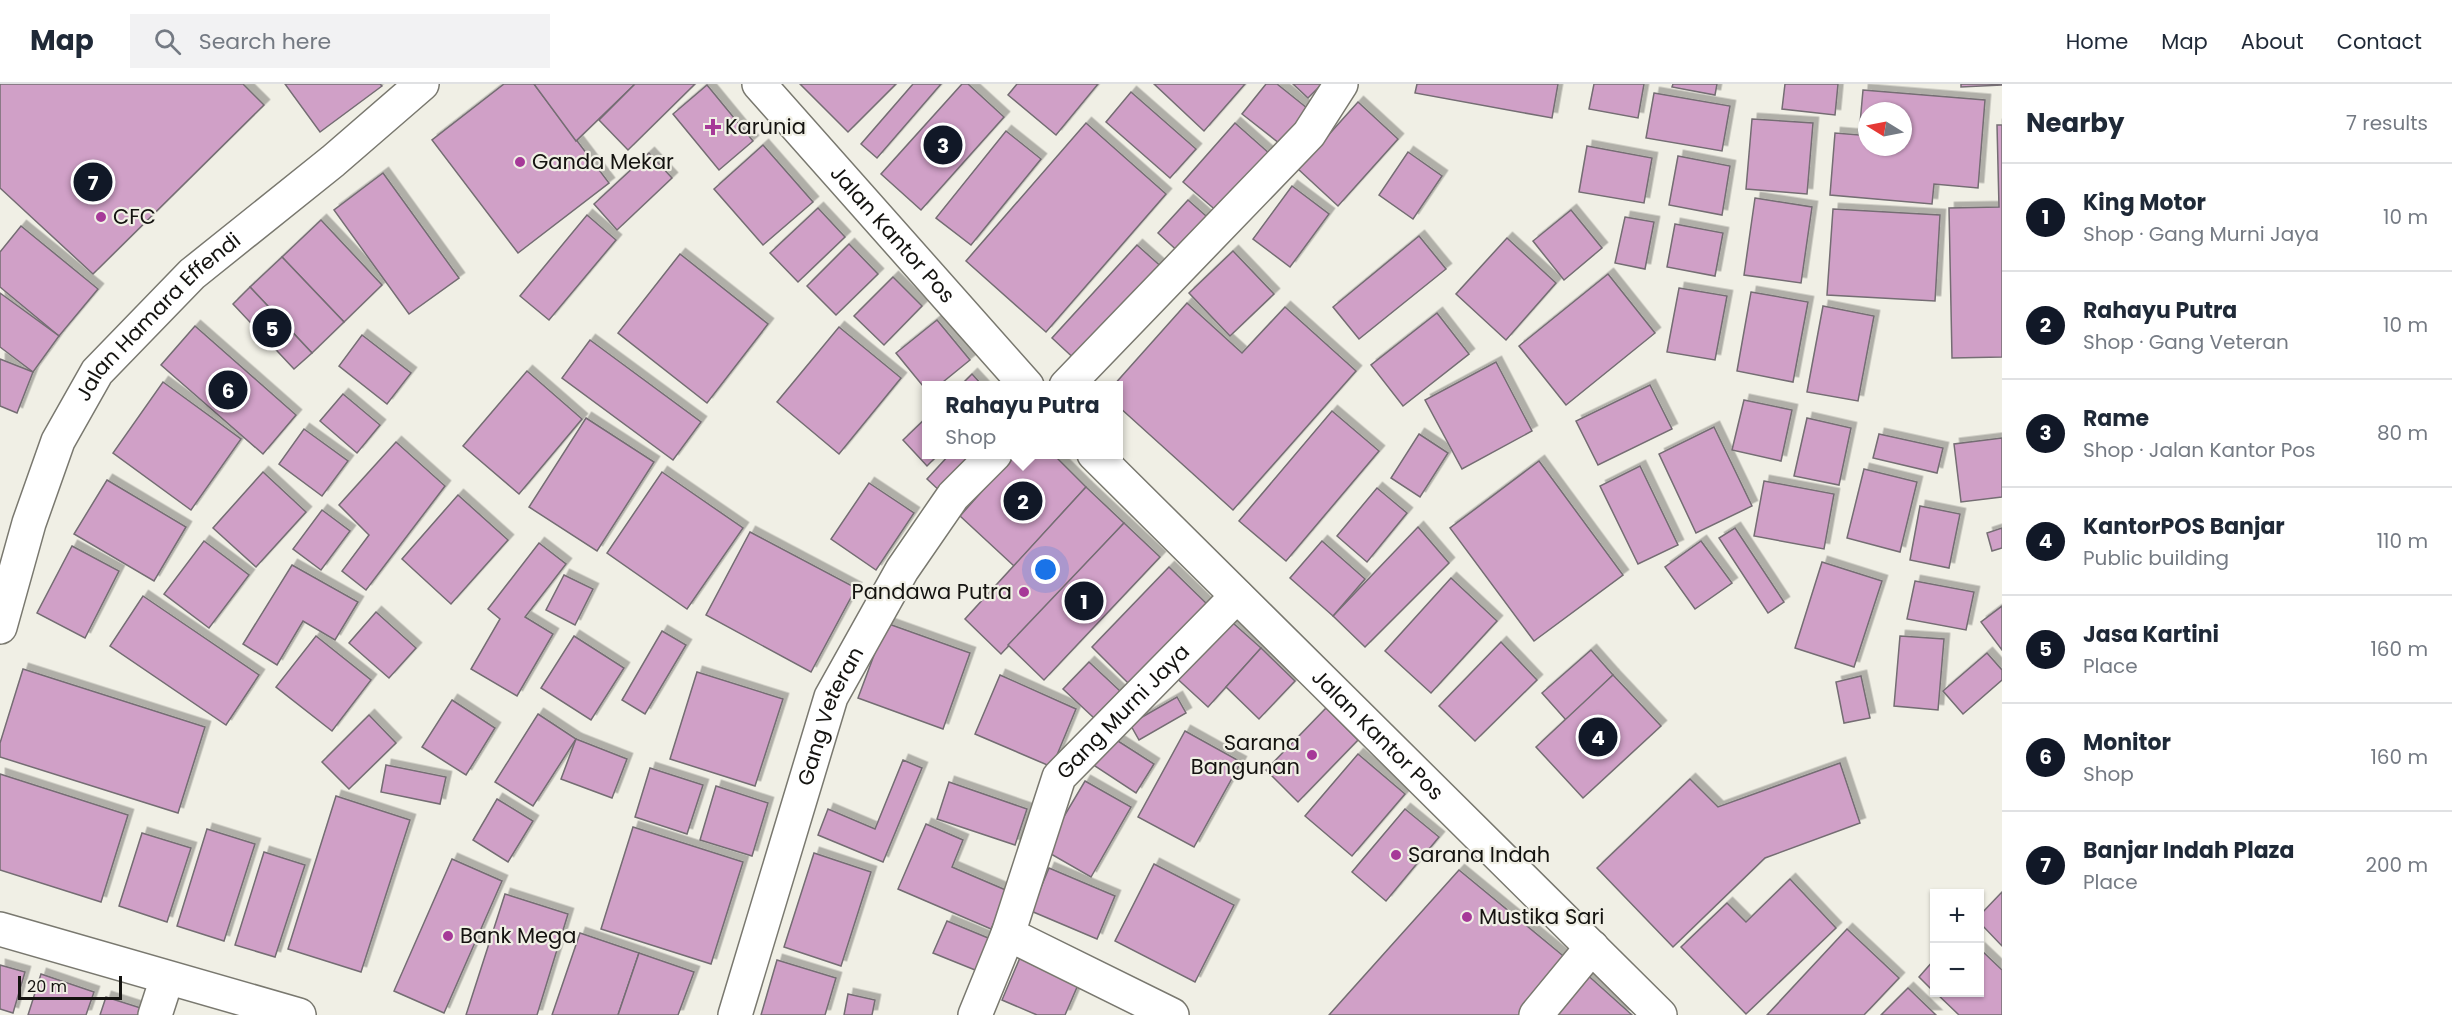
<!DOCTYPE html>
<meta charset="utf-8">
<style>
:root{--surface:#fff;--page:#f2f2f3;--text:#1f2937;--muted:#747a83;--line:#e0e1e3;--accent:#111827}
body{margin:0;font-family:Poppins,sans-serif;background:var(--page);color:var(--text)}
.controls{position:absolute;right:18px;bottom:18px;display:grid;overflow:hidden;border-radius:0px;box-shadow:0 2px 4px #0004}
.controls button{width:54px;height:54px;display:grid;place-items:center;padding:0;border:0;border-bottom:2px solid var(--line);background:var(--surface);color:var(--text);font:30px sans-serif}
.compass{position:absolute;left:1858px;top:18px;width:54px;height:54px;border-radius:50%;background:var(--surface);box-shadow:0 2px 4px #0004;rotate:280deg}
.scale{position:absolute;left:18px;bottom:15px;width:104px;box-sizing:border-box;padding-left:6px;border:3px solid #141310;border-top:0;font-size:16px;line-height:21px;white-space:nowrap;color:#141310;-webkit-text-stroke:4px #f0efe5;paint-order:stroke}
.you{position:absolute;left:1046px;top:486px;width:21px;height:21px;margin:-15px;border:4px solid #fff;border-radius:50%;background:#1a73e8;box-shadow:0 0 0 9px #1a73e833}
.badge{display:grid;place-items:center;width:39px;height:39px;border-radius:50%;background:var(--accent);color:#fff;font-size:20px;font-weight:700}
.pin{position:absolute;translate:-50% -50%;border:3px solid #fff;box-shadow:0 2px 6px #0006}
.popup{position:absolute;left:922px;top:297px;width:201px;height:78px;box-sizing:border-box;display:grid;place-content:center;border-radius:0px;background:var(--surface);filter:drop-shadow(0 2px 4px #0005);font-size:20px;white-space:nowrap;color:var(--muted)}
.popup b{font-size:22px;color:var(--text)}
.popup::after{content:'';position:absolute;left:50%;top:100%;margin-left:-12px;border:12px solid transparent;border-top-color:var(--surface)}
.list{margin:0;padding:0;list-style:none}
h2{display:flex;justify-content:space-between;align-items:center;height:78px;margin:0;padding:0 24px;font-size:26px}
h2 small{font-size:20px;font-weight:400;color:var(--muted)}
.list li{display:grid;grid-template-columns:39px 1fr auto;gap:18px;align-items:center;box-sizing:border-box;height:108px;padding:0 24px;border-top:2px solid var(--line)}
.list b{display:block;font-size:22px;white-space:nowrap}
.list p{margin:0;font-size:20px;white-space:nowrap;color:var(--muted)}
.list em{font-size:20px;font-style:normal;color:var(--muted)}
.icon{flex:none;width:33px;height:33px;fill:none;stroke:currentColor;stroke-width:2;stroke-linecap:round;stroke-linejoin:round}
.map{position:relative;flex:none;width:2002px;height:931px;overflow:hidden}
header{display:flex;align-items:center;gap:36px;box-sizing:border-box;height:84px;padding:0 30px;background:var(--surface);border-bottom:2px solid var(--line)}
header strong{font-size:28px}
nav{display:flex;gap:33px;margin-inline-start:auto;font-size:21px}
.search{width:420px;height:54px;background:var(--page);display:flex;align-items:center;gap:15px;box-sizing:border-box;padding:0 21px;border-radius:0px;color:var(--muted);font-size:22px}
main{display:flex}
aside{flex:1;background:var(--surface)}
.map>svg:first-child{display:block}
.building{fill:#d0a0c7;stroke:#746d73;stroke-width:1.5;fill-rule:evenodd;filter:url(#shadow)}
.lines{fill:none;stroke-linecap:round;stroke-linejoin:round}
.minor-casing{stroke:#79786f;stroke-width:36}
.highway-casing{stroke:#79786f;stroke-width:36}
.minor{stroke:#fff;stroke-width:33}
.highway{stroke:#fff;stroke-width:33}
.poi-dot{fill:#a63998;stroke:#f0efe5;stroke-width:2}
.labels{text-anchor:middle;stroke-width:4.5;stroke-linejoin:round;paint-order:stroke}
.poi-label{font-size:21px;fill:#141310;stroke:#f0efe5;text-anchor:start}
.street-label{font-size:21px;fill:#141310;stroke:#f0efe5}
</style>
<header>
<strong>Map</strong>
<div class="search"><svg class="icon" aria-label="search" viewBox="0 0 24 24"><circle cx="10" cy="10" r="6"/><path d="M15 15l6 6"/></svg>Search here</div>
<nav><a>Home</a><a>Map</a><a>About</a><a>Contact</a></nav>
</header>
<main>
<div class="map">
<svg width="2002" height="931" viewBox="0 0 2002 931">
<defs>
<filter id="shadow"><feDropShadow dx="5.5" dy="-5.5" stdDeviation="0" flood-color="#0004"/></filter>
</defs>
<rect width="100%" height="100%" fill="#f0efe5"/>
<!-- building -->
<g class="building">
<path d="M0,0h243l21,21 -171,169 -93,-86z"/>
<path d="M285,0h95l2,2 -62,46z"/>
<path d="M504,0h30l75,99 -91,70 -86,-113z"/>
<path d="M534,0h101l-59,57z"/>
<path d="M635,0h60l-67,66 -29,-30z"/>
<path d="M800,0h96l-48,48z"/>
<path d="M913,0h28l-64,74 -16,-14z"/>
<path d="M962,0h6l36,33 -83,93 -40,-36z"/>
<path d="M1017,0h81l-42,51 -48,-40z"/>
<path d="M1154,0h91l-41,47z"/>
<path d="M1266,0h11l35,28 -28,35 -42,-33z"/>
<path d="M1293,0h29l-14,14z"/>
<path d="M1417,0h141l-6,34 -137,-25z"/>
<path d="M1594,0h50l-6,34 -49,-9z"/>
<path d="M1673,0h44l-2,11 -43,-8z"/>
<path d="M1785,0h53l-3,31 -53,-6z"/>
<path d="M1961,0h41v1l-41,2z"/>
<path d="M707,1l46,56 -34,29 -46,-56z"/>
<path d="M1863,6l122,10 -7,88 -44,-4 -2,20 -102,-9 5,-62 24,2zM1867,27h36v36h-36z"/>
<path d="M1131,8l65,57 -26,29 -64,-56z"/>
<path d="M1654,9l76,13 -8,45 -76,-13z"/>
<path d="M1358,18l40,37 -60,67 -40,-37z"/>
<path d="M1752,35l61,4 -6,71 -61,-5z"/>
<path d="M1086,39l80,71 -120,138 -80,-71z"/>
<path d="M1235,39l35,31 -51,59 -36,-31z"/>
<path d="M1997,41h5v232l-50,1 -3,-150 50,-1z"/>
<path d="M1006,47l35,28 -70,86 -35,-27z"/>
<path d="M763,61l50,57 -50,43 -49,-56z"/>
<path d="M1587,62l65,12 -8,45 -65,-11z"/>
<path d="M1408,68l34,24 -29,43 -34,-24z"/>
<path d="M649,69l23,25 -55,52 -23,-26z"/>
<path d="M1678,72l52,10 -8,49 -53,-10z"/>
<path d="M383,89l76,105 -50,36 -75,-104z"/>
<path d="M1292,102l37,28 -39,53 -37,-28z"/>
<path d="M1755,114l57,9 -11,76 -57,-8z"/>
<path d="M1188,116l26,23 -31,33 -25,-23z"/>
<path d="M818,124l27,29 -47,45 -28,-29z"/>
<path d="M1833,125l107,6 -5,86 -108,-6z"/>
<path d="M1571,126l31,38 -38,32 -31,-39z"/>
<path d="M587,131l29,25 -67,80 -29,-24z"/>
<path d="M1625,133l29,5 -9,47 -30,-6z"/>
<path d="M321,136l61,65 -38,37 -62,-65z"/>
<path d="M1675,140l48,9 -8,43 -48,-9z"/>
<path d="M21,142l77,63 -39,47 -59,-49v-35z"/>
<path d="M1419,152l27,33 -87,70 -26,-32z"/>
<path d="M1507,154l49,45 -50,57 -50,-46z"/>
<path d="M849,160l29,30 -42,41 -29,-29z"/>
<path d="M1137,161l28,25 -85,94 -28,-26z"/>
<path d="M1233,167l41,43 -44,42 -41,-43z"/>
<path d="M680,170l88,70 -61,79 -89,-70z"/>
<path d="M282,173l62,65 -32,31 -62,-66z"/>
<path d="M1608,190l47,59 -89,72 -47,-59z"/>
<path d="M893,193l29,29 -38,39 -30,-29z"/>
<path d="M250,203l62,66 -18,16 -61,-65z"/>
<path d="M1679,204l48,8 -12,64 -48,-8z"/>
<path d="M1751,208l57,10 -15,80 -56,-11z"/>
<path d="M0,209l59,43 -26,36 -33,-25z"/>
<path d="M1187,219l55,50 43,-46 71,64 -123,139 -114,-103v-21h-6z"/>
<path d="M1823,222l51,10 -16,85 -51,-9z"/>
<path d="M1437,229l32,41 -66,52 -32,-41z"/>
<path d="M937,236l33,40 -32,26h-11v5l-31,-38z"/>
<path d="M195,242l101,89 -33,39 -102,-89z"/>
<path d="M839,243l62,51 -62,76 -62,-52z"/>
<path d="M362,251l49,38 -24,31 -48,-38z"/>
<path d="M590,256l111,82 -28,38 -111,-82z"/>
<path d="M0,275l33,13 -16,41 -17,-7z"/>
<path d="M1496,278l36,69 -70,38 -37,-69z"/>
<path d="M527,287l55,48 -63,75 -56,-48z"/>
<path d="M972,290l11,12h-23z"/>
<path d="M163,298l78,57 -50,71 -78,-57z"/>
<path d="M1650,301l22,44 -74,36 -22,-44z"/>
<path d="M343,310l37,31 -23,28 -37,-32z"/>
<path d="M1744,316l48,10 -11,51 -49,-11z"/>
<path d="M1332,327l47,40 -93,110 -47,-40z"/>
<path d="M927,333v37h12l-12,12 -24,-26z"/>
<path d="M586,334l68,44 -57,89 -68,-44z"/>
<path d="M1807,334l44,10 -12,57 -45,-9z"/>
<path d="M1714,343l38,79 -56,27 -37,-79z"/>
<path d="M304,345l44,32 -26,35 -43,-32z"/>
<path d="M1419,350l29,19 -28,44 -29,-19z"/>
<path d="M1879,350l64,14 -6,25 -64,-15z"/>
<path d="M2002,354v59l-41,5 -7,-58z"/>
<path d="M396,358l49,44 -79,104 -24,-19 27,-36 -30,-30z"/>
<path d="M950,370h28l-36,39 -15,-14z"/>
<path d="M1015,370h38l33,33 -72,79 -54,-50z"/>
<path d="M1539,377l84,114 -89,66 -84,-113z"/>
<path d="M1640,382l38,79 -40,19 -38,-78z"/>
<path d="M1864,385l53,13 -17,70 -53,-14z"/>
<path d="M263,388l43,40 -50,55 -43,-39z"/>
<path d="M662,388l81,56 -56,81 -80,-56z"/>
<path d="M107,396l79,47 -32,54 -80,-47z"/>
<path d="M1764,397l70,13 -10,55 -70,-13z"/>
<path d="M869,399l45,30 -38,57 -45,-31z"/>
<path d="M1086,403l38,36 -123,131 -36,-35z"/>
<path d="M1377,404l30,25 -40,49 -30,-26z"/>
<path d="M458,411l50,45 -57,64 -49,-45z"/>
<path d="M1920,422l40,8 -11,54 -39,-8z"/>
<path d="M322,426l28,21 -29,39 -28,-21z"/>
<path d="M1124,439l36,34 -116,123 -36,-35z"/>
<path d="M1418,443l31,36 -84,84 -32,-31z"/>
<path d="M1735,444l49,74 -16,11 -49,-75z"/>
<path d="M2002,444v20l-10,3 -5,-18z"/>
<path d="M750,448l106,56 -45,84 -105,-57z"/>
<path d="M204,457l45,34 -40,53 -45,-34z"/>
<path d="M1322,457l43,38 -32,37 -43,-38z"/>
<path d="M1701,457l31,42 -37,26 -30,-42z"/>
<path d="M539,459l27,21 -41,53 28,17 -36,62 -46,-27 29,-50 -12,-10z"/>
<path d="M72,462l47,25 -34,67 -48,-25z"/>
<path d="M1822,478l60,19 -28,86 -59,-19z"/>
<path d="M292,481l66,37 -23,38 -32,-19 -26,44 -34,-21z"/>
<path d="M1169,483l39,38 -77,81 -39,-39z"/>
<path d="M564,491l29,14 -18,36 -29,-15z"/>
<path d="M1451,494l46,43 -66,72 -46,-42z"/>
<path d="M1915,497l59,11 -8,38 -59,-11z"/>
<path d="M143,512l116,79 -33,50 -116,-79z"/>
<path d="M2002,522v44l-21,-28z"/>
<path d="M376,528l40,36 -27,30 -40,-35z"/>
<path d="M1224,531l37,33 -53,59 -37,-34z"/>
<path d="M886,539l84,30 -27,76 -85,-31z"/>
<path d="M662,547l24,14 -41,69 -23,-14z"/>
<path d="M316,552l55,44 -39,51 -56,-44z"/>
<path d="M574,552l50,32 -33,52 -50,-32z"/>
<path d="M1900,552l44,3 -6,71 -44,-4z"/>
<path d="M1501,558l36,38 -62,61 -36,-35z"/>
<path d="M1261,564l34,33 -36,38 -33,-32z"/>
<path d="M1591,566l22,25 -47,45 -24,-27z"/>
<path d="M1987,569l15,17v10l-39,34 -20,-23z"/>
<path d="M1089,578l31,29 -26,27 -31,-29z"/>
<path d="M23,585l182,58 -27,86 -178,-56v-14z"/>
<path d="M697,588l86,27 -28,87 -85,-27z"/>
<path d="M1000,591l76,34 -24,58 -77,-33z"/>
<path d="M1613,591l48,51 -78,72 -47,-51z"/>
<path d="M1861,592l9,42 -26,5 -8,-41z"/>
<path d="M1177,613l9,16 -47,27 -9,-16z"/>
<path d="M452,616l43,28 -29,47 -44,-28z"/>
<path d="M1326,624l32,32 -60,62 -32,-32z"/>
<path d="M538,630l38,25 -43,67 -38,-24z"/>
<path d="M369,631l27,28 -47,46 -27,-27z"/>
<path d="M1185,647l56,31 -47,85 -56,-30z"/>
<path d="M1107,650l47,30 -18,29 -47,-31z"/>
<path d="M576,655l51,20 -15,39 -51,-19z"/>
<path d="M1358,670l47,40 -53,62 -47,-40z"/>
<path d="M903,676l19,8 -39,94 -65,-27 10,-26 47,20z"/>
<path d="M1840,679l20,60 -95,35 -92,89 -76,-79 93,-89 28,28z"/>
<path d="M386,681l60,12 -6,27 -59,-12z"/>
<path d="M650,684l53,17 -16,49 -52,-17z"/>
<path d="M0,690l128,41 -27,87 -101,-32z"/>
<path d="M1085,697l46,26 -40,70 -47,-27z"/>
<path d="M949,698l78,27 -12,36 -78,-26z"/>
<path d="M716,702l52,17 -16,53 -52,-16z"/>
<path d="M336,712l74,24 -49,152 -73,-23z"/>
<path d="M497,715l36,22 -25,41 -35,-22z"/>
<path d="M1405,725l34,28 -53,64 -34,-29z"/>
<path d="M926,740l37,16 -11,27 56,24 -17,38 -93,-40z"/>
<path d="M633,743l110,35 -32,102 -110,-35z"/>
<path d="M207,745l48,15 -31,97 -47,-15z"/>
<path d="M142,749l49,15 -24,74 -48,-16z"/>
<path d="M264,768l41,13 -30,92 -40,-12z"/>
<path d="M814,769l57,19 -30,94 -57,-19z"/>
<path d="M452,775l50,22 -58,132 -50,-22z"/>
<path d="M1154,780l80,41 -39,77 -80,-41z"/>
<path d="M1049,784l66,28 -18,43 -66,-28z"/>
<path d="M1459,786l114,94 -46,51h-198z"/>
<path d="M1790,795l46,49 -90,86 -65,-67 46,-44 19,19z"/>
<path d="M2002,808v54l-22,-23v-8z"/>
<path d="M505,810l63,20 -31,101h-71z"/>
<path d="M947,837l46,19 -13,32 -47,-19z"/>
<path d="M1847,845l52,49 -35,37h-97z"/>
<path d="M580,849l59,20 -21,62h-66z"/>
<path d="M1025,862l59,25 -19,44h-28l-35,-15z"/>
<path d="M1980,865l22,21v45h-43l-24,-23h45z"/>
<path d="M639,869l55,19 -16,43h-60z"/>
<path d="M777,876l59,18 -11,37h-64z"/>
<path d="M1934,876v32l-15,-15z"/>
<path d="M0,881l25,7 -12,41 -13,-4z"/>
<path d="M1583,887l49,44h-86z"/>
<path d="M41,890l53,18 -8,23h-58z"/>
<path d="M1908,904l28,27h-55z"/>
<path d="M848,910l27,6 -3,15h-28z"/>
<path d="M106,913l41,13 -1,5h-46z"/>
</g>
<g class="lines">
<!-- minor casing -->
<g class="minor-casing">
<g id="minor">
<path id="s1" d="M759,0l268,302"/>
<path d="M1066,302l243,-252 32,-50"/>
<path id="s2" d="M1094,370l566,561"/>
<path id="s3" d="M0,543l29,-104 29,-82 39,-69 95,-98 141,-113 89,-77"/>
<path d="M1008,850l164,81"/>
<path d="M155,931l12,-37"/>
<path id="s4" d="M735,931l96,-318 71,-127 51,-74 42,-42"/>
<path id="s5" d="M975,931l33,-81 51,-157 178,-181"/>
<path d="M1536,931l56,-68"/>
</g>
</g>
<!-- highway casing -->
<g class="highway-casing">
<path id="highway" d="M0,845l299,86"/>
</g>
<!-- minor -->
<use href="#minor" class="minor"/>
<!-- highway -->
<use href="#highway" class="highway"/>
</g>
<!-- markers -->
<g class="poi-dot">
<path d="M710 34h6v6h6v6h-6v6h-6v-6h-6v-6h6z"/>
<circle cx="520" cy="78" r="6"/>
<circle cx="101" cy="133" r="6"/>
<circle cx="1024" cy="508" r="6"/>
<circle cx="1312" cy="671" r="6"/>
<circle cx="1396" cy="771" r="6"/>
<circle cx="1467" cy="833" r="6"/>
<circle cx="448" cy="852" r="6"/>
</g>
<g class="labels">
<!-- poi labels -->
<g class="poi-label">
<text x="725" y="50">Karunia</text>
<text x="532" y="85">Ganda Mekar</text>
<text x="113" y="140">CFC</text>
<text x="1012" y="515" text-anchor="end">Pandawa Putra</text>
<text x="1300" y="666" text-anchor="end">Sarana<tspan x="1300" dy="24">Bangunan</tspan></text>
<text x="1408" y="778">Sarana Indah</text>
<text x="1479" y="840">Mustika Sari</text>
<text x="460" y="859">Bank Mega</text>
</g>
<!-- street labels -->
<g class="street-label">
<text dy="7" stroke="none"><textPath href="#s1" startOffset="201">Jalan Kantor Pos</textPath></text>
<text dy="7" stroke="none"><textPath href="#s3" startOffset="356">Jalan Hamara Effendi</textPath></text>
<text dy="7" stroke="none"><textPath href="#s5" startOffset="344">Gang Murni Jaya</textPath></text>
<text dy="7" stroke="none"><textPath href="#s4" startOffset="314">Gang Veteran</textPath></text>
<text dy="7" stroke="none"><textPath href="#s2" startOffset="399">Jalan Kantor Pos</textPath></text>
</g>
</g>
</svg>
<div class="controls">
<button>+</button>
<button>−</button>
</div>
<svg class="compass" viewBox="-18 -18 36 36"><path d="M0-13l5 13h-10z" fill="#e53935"/><path d="M0 13l5-13h-10z" fill="#747a83"/></svg>
<div class="scale">20 m</div>
<div class="you"></div>
<div class="pin badge" style="left:1084px;top:517px">1</div>
<div class="pin badge" style="left:1023px;top:417px">2</div>
<div class="popup"><b>Rahayu Putra</b>Shop</div>
<div class="pin badge" style="left:943px;top:61px">3</div>
<div class="pin badge" style="left:1598px;top:653px">4</div>
<div class="pin badge" style="left:272px;top:244px">5</div>
<div class="pin badge" style="left:228px;top:306px">6</div>
<div class="pin badge" style="left:93px;top:98px">7</div>
</div>
<aside>
<h2>Nearby<small>7 results</small></h2>
<ul class="list">
<li><span class="badge">1</span><div><b>King Motor</b><p>Shop · Gang Murni Jaya</p></div><em>10 m</em></li>
<li><span class="badge">2</span><div><b>Rahayu Putra</b><p>Shop · Gang Veteran</p></div><em>10 m</em></li>
<li><span class="badge">3</span><div><b>Rame</b><p>Shop · Jalan Kantor Pos</p></div><em>80 m</em></li>
<li><span class="badge">4</span><div><b>KantorPOS Banjar</b><p>Public building</p></div><em>110 m</em></li>
<li><span class="badge">5</span><div><b>Jasa Kartini</b><p>Place</p></div><em>160 m</em></li>
<li><span class="badge">6</span><div><b>Monitor</b><p>Shop</p></div><em>160 m</em></li>
<li><span class="badge">7</span><div><b>Banjar Indah Plaza</b><p>Place</p></div><em>200 m</em></li>
</ul>
</aside>
</main>
